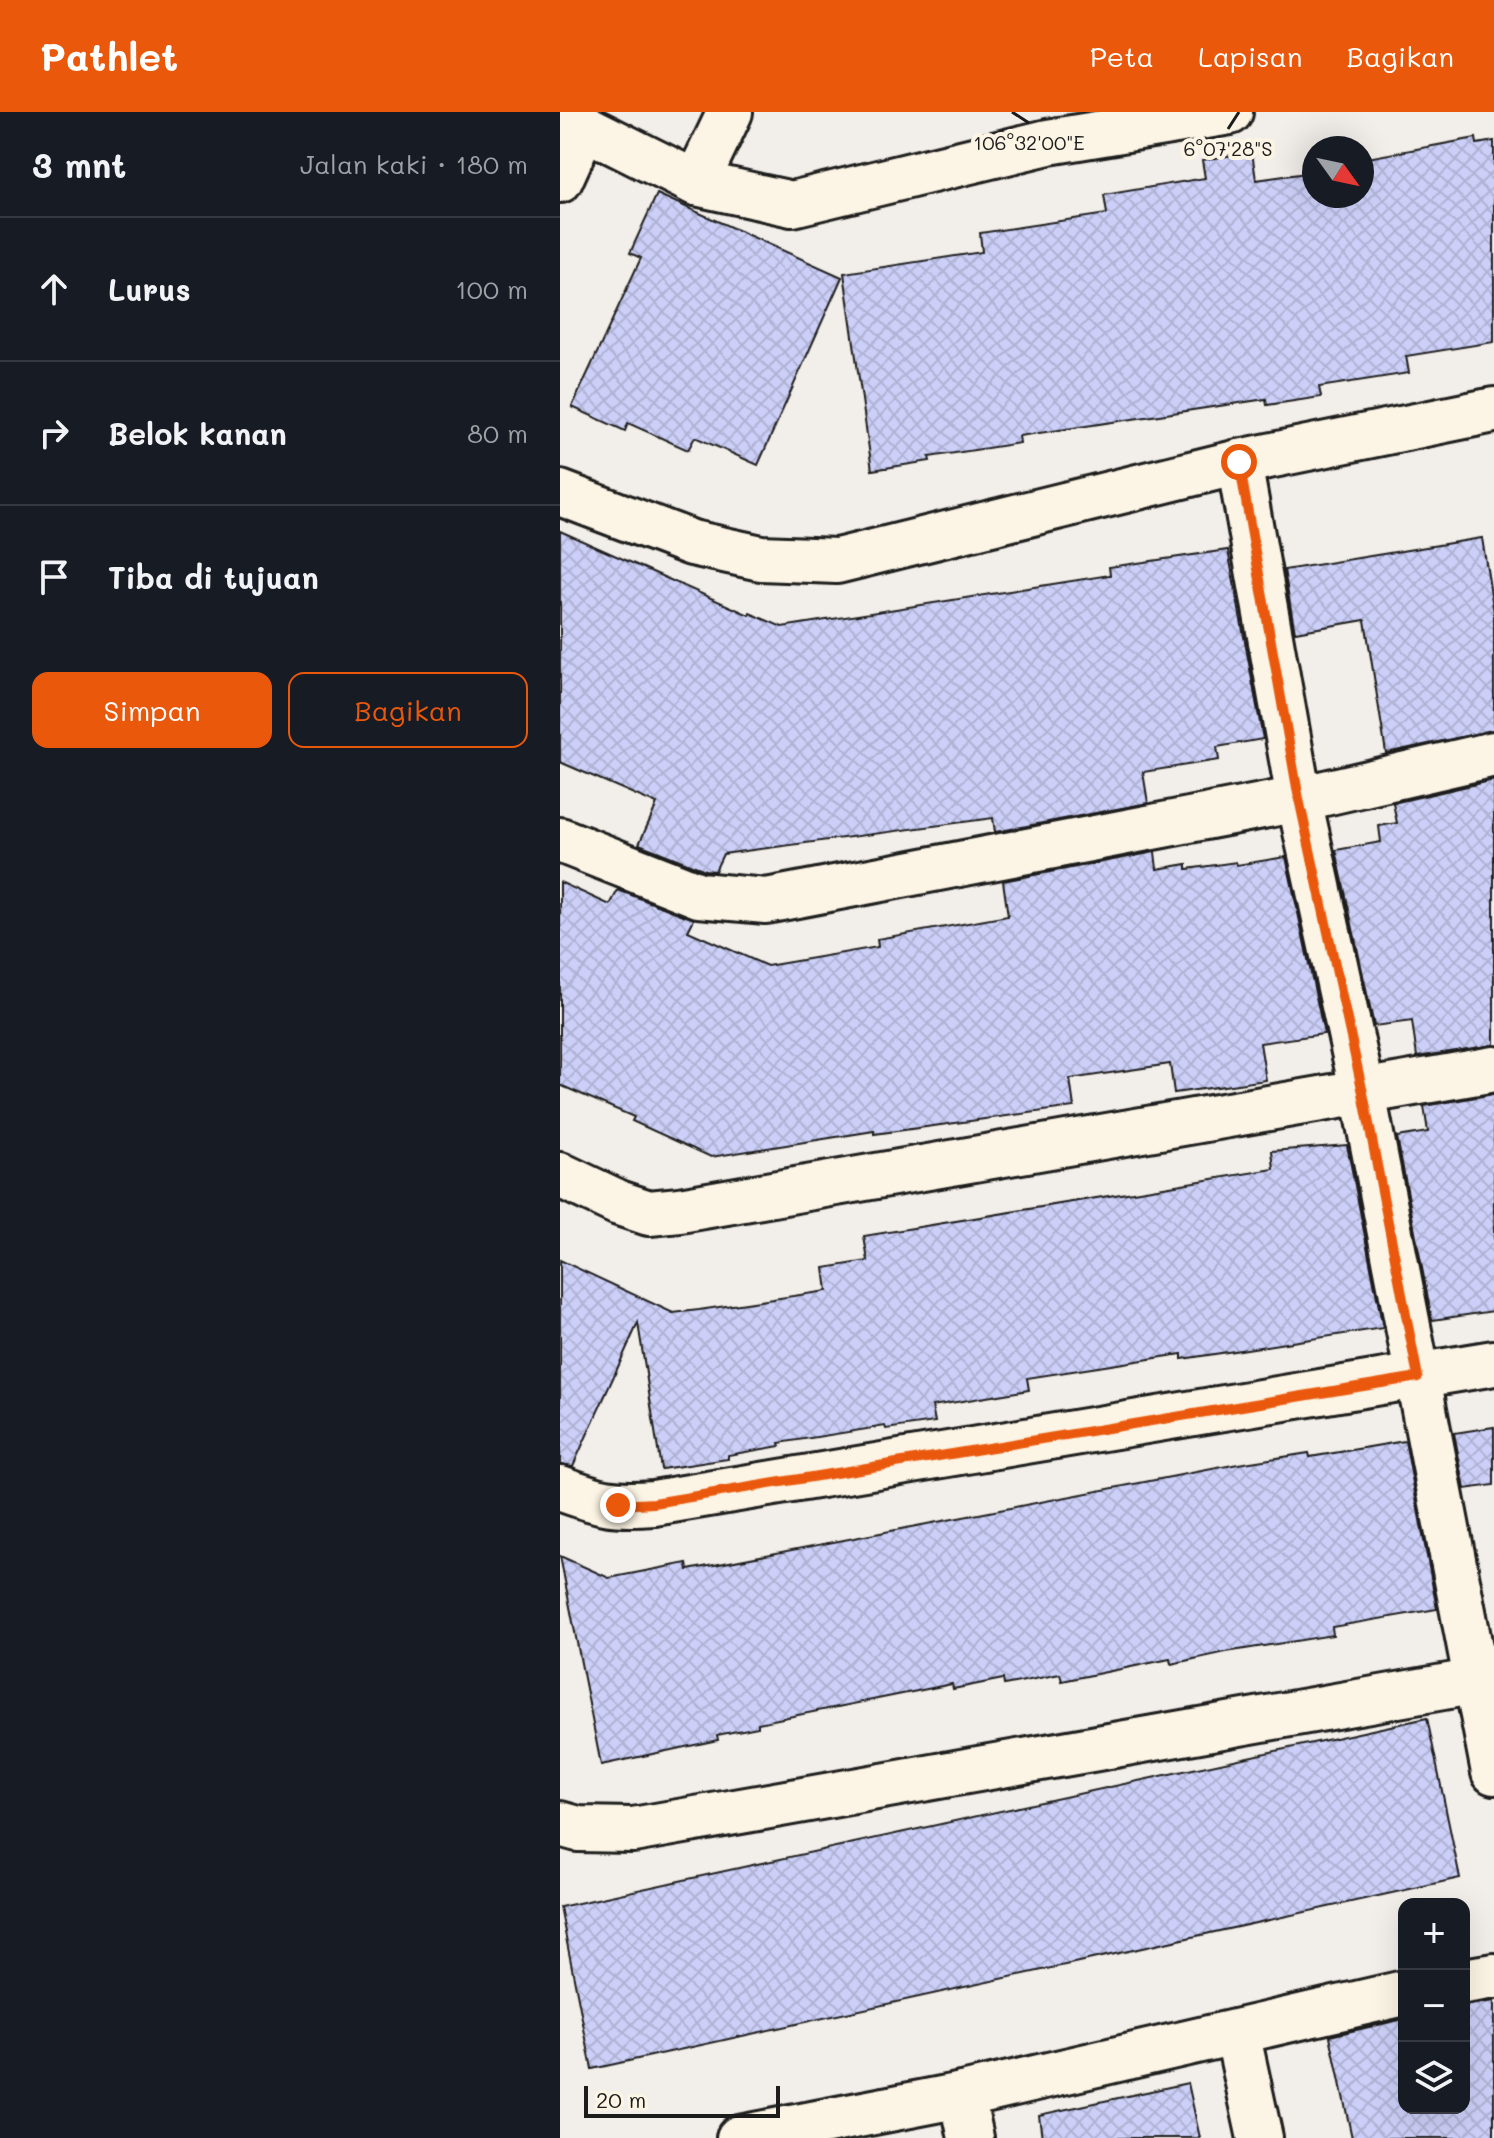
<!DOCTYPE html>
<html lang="id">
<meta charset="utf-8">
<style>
:root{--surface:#171b24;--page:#242831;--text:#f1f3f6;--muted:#9ea1a6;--line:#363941;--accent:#ea580c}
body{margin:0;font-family:Mali,sans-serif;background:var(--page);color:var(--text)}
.controls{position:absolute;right:24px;bottom:24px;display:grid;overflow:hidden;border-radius:16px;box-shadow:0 8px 32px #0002}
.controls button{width:72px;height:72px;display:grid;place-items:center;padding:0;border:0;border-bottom:2px solid var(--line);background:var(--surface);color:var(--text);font:40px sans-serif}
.compass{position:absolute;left:742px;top:24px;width:72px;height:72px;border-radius:50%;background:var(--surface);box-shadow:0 8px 32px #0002;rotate:123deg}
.scale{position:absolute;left:24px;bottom:20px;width:196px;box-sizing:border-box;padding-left:8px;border:4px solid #1c1c1c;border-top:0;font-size:22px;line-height:28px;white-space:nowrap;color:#1c1c1c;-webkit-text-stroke:6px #fcf5e5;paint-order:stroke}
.stop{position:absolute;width:24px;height:24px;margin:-18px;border:6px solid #ea580c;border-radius:50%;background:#fff}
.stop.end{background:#ea580c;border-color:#fff;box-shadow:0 2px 8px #0008}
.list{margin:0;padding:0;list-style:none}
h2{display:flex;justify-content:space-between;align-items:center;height:104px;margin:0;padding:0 32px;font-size:34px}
h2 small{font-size:26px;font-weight:400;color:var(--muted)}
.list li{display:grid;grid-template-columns:52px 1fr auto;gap:24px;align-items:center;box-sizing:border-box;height:144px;padding:0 32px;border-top:2px solid var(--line)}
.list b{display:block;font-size:30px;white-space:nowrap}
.list em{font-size:26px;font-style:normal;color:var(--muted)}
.actions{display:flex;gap:16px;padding:24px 32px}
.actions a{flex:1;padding:18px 0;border:2px solid var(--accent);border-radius:16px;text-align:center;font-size:28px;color:var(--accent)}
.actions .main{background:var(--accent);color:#fff}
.icon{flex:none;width:44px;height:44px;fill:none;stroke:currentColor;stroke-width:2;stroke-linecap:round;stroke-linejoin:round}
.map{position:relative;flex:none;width:934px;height:2026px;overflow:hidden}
header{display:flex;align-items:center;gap:48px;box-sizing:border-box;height:112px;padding:0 40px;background:var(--accent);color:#fff}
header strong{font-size:38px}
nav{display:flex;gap:44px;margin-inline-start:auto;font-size:28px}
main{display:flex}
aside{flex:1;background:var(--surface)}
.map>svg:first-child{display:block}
.building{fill:url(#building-cross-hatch);stroke:#1c1c1c;stroke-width:2}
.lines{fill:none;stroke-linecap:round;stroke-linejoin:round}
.street-casing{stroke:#1c1c1c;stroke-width:50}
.street{stroke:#fcf5e5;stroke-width:44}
.route{stroke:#ea580c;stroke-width:10}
.ticks{fill:none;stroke:#1c1c1c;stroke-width:3}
.ticks-label{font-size:20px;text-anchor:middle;fill:#1c1c1c;stroke:#fcf5e5;stroke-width:8;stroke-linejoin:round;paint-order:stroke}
</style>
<header>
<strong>Pathlet</strong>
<nav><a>Peta</a><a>Lapisan</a><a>Bagikan</a></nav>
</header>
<main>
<aside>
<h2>3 mnt<small>Jalan kaki · 180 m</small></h2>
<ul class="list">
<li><svg class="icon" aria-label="ahead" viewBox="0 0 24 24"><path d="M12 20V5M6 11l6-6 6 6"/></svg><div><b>Lurus</b></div><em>100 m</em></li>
<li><svg class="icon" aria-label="right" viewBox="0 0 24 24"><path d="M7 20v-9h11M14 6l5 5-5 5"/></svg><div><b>Belok kanan</b></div><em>80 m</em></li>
<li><svg class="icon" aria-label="arrive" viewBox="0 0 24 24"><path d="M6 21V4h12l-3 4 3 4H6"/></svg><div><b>Tiba di tujuan</b></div></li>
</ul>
<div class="actions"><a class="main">Simpan</a><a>Bagikan</a></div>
</aside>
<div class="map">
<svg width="934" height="2026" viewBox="0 0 934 2026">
<defs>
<pattern id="building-cross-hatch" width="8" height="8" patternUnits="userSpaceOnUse" patternTransform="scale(2)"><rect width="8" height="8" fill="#ccd0f8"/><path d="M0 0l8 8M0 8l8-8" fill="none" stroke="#afb2d4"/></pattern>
</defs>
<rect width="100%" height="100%" fill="#f2eee9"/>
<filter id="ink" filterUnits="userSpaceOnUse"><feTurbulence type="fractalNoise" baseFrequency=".0125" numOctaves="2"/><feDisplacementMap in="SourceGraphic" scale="16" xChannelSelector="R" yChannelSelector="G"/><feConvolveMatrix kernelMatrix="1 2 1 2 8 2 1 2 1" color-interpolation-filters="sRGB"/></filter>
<g filter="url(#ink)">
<!-- building -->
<g class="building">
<path d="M916,26l1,6 17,-3v201l-88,14 3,17 -90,14 2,10 -54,8 -1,-6 -247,37 1,7 -91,14 1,4 -58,9 -28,-197 138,-21 -2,-19 127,-19 -3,-19 101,-17 -3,-18 50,-8 4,28 58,-8v24h48v-37z"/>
<path d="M97,82l185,83 -84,188 -63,-28 -7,13 -60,-27 -3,8 -53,-24 69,-149 -11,-5z"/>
<path d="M0,419l189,84 1,-2 32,14 328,-52 -1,-8 119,-17 35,189 -46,8 2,13 -76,12 5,31 -153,29 -2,-14 -270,36 -8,17 -10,-1 -66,-26 18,-40 -97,-42z"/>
<path d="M922,426l12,75v117l-108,23 -21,-133 -70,12 -11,-62z"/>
<path d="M934,668v265l-77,12 -5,-36 -38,5 -38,-176 45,-8 -2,-16 18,-3 -4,-20z"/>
<path d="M595,740l2,17 30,-5v5l49,-7 1,3 49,-8 38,177 -64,9 6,37 -92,13 -4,-29 -100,15 4,28 -200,27v-3l-163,26 -79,-36 2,-4 -74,-32v-203l50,23 8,-15 76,29 -6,12 79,35 111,-19 -1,-8 131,-23 -5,-35z"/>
<path d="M934,982v217l-62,9 -35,-183 31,-5 -4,-26z"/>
<path d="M787,1033l36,183 -201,31v-5l-155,24 2,12 -97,16 3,16 -49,7 -1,-3 -106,17 1,3 -52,9v4l-67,10 -23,-146 -65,143 -13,-2v-204l113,53 26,-3 128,-19 -3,-23 44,-7 -4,-25 410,-67 -2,-18z"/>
<path d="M934,1315v58l-29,4 -11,-56z"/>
<path d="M845,1329l32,168 -105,18 1,8 -107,17 -55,12 -1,-5 -108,22 -2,-7 -56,11 -1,-6 -50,10 -1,-5 -194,39v4l-41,8 1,5 -117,25 -41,-209 49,22 78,-15 1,7 550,-106 71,-11 1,4z"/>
<path d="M867,1606l33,160 -868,191 -32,-162z"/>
<path d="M934,1889v137h-142l-22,-102 74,-17v89h60v-102z"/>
<path d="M628,1971l12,55h-158l-3,-23z"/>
</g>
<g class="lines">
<!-- street casing -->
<g class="street-casing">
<g id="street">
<path d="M0,3l136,68 96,21 256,-62 182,-30"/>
<path d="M0,68l24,-53"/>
<path d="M136,71l34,-71"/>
<path d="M679,350l60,337 64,294 131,679"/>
<path d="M0,381l132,50 69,15 76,3 402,-99 255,-52"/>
<path d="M0,728l139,55 67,6 533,-102 195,-45"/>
<path d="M0,1063l59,28 30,10 31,-3 814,-141"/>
<path d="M0,1376c41,15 51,18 94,15l840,-140"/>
<path d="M0,1712l18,5 55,1 861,-152"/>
<path d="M904,1869l30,-5"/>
<path d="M677,1920l23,106"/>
<path d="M402,1983l9,43"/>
<path d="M179,2026l223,-43 442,-102"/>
</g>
</g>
<!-- street -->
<use href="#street" class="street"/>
</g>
</g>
<g class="lines" filter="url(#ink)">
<!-- route -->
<path class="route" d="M58,1393l36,-2 764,-126 -55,-284 -64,-294 -60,-337"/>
</g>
<!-- ticks -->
<path class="ticks" d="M452,0l17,11M668,17l11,-17"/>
<g class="ticks-label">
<text x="469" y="38">106°32'00"E</text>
<text x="668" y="44">6°07'28"S</text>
</g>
</svg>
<div class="controls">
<button>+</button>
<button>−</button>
<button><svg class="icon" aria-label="layers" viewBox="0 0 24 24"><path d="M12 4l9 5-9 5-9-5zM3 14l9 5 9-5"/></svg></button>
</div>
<svg class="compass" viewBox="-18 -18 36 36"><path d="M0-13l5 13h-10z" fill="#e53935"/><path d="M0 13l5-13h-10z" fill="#9ea1a6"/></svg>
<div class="scale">20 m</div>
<div class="stop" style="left:679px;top:350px"></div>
<div class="stop end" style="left:58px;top:1393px"></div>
</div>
</main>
